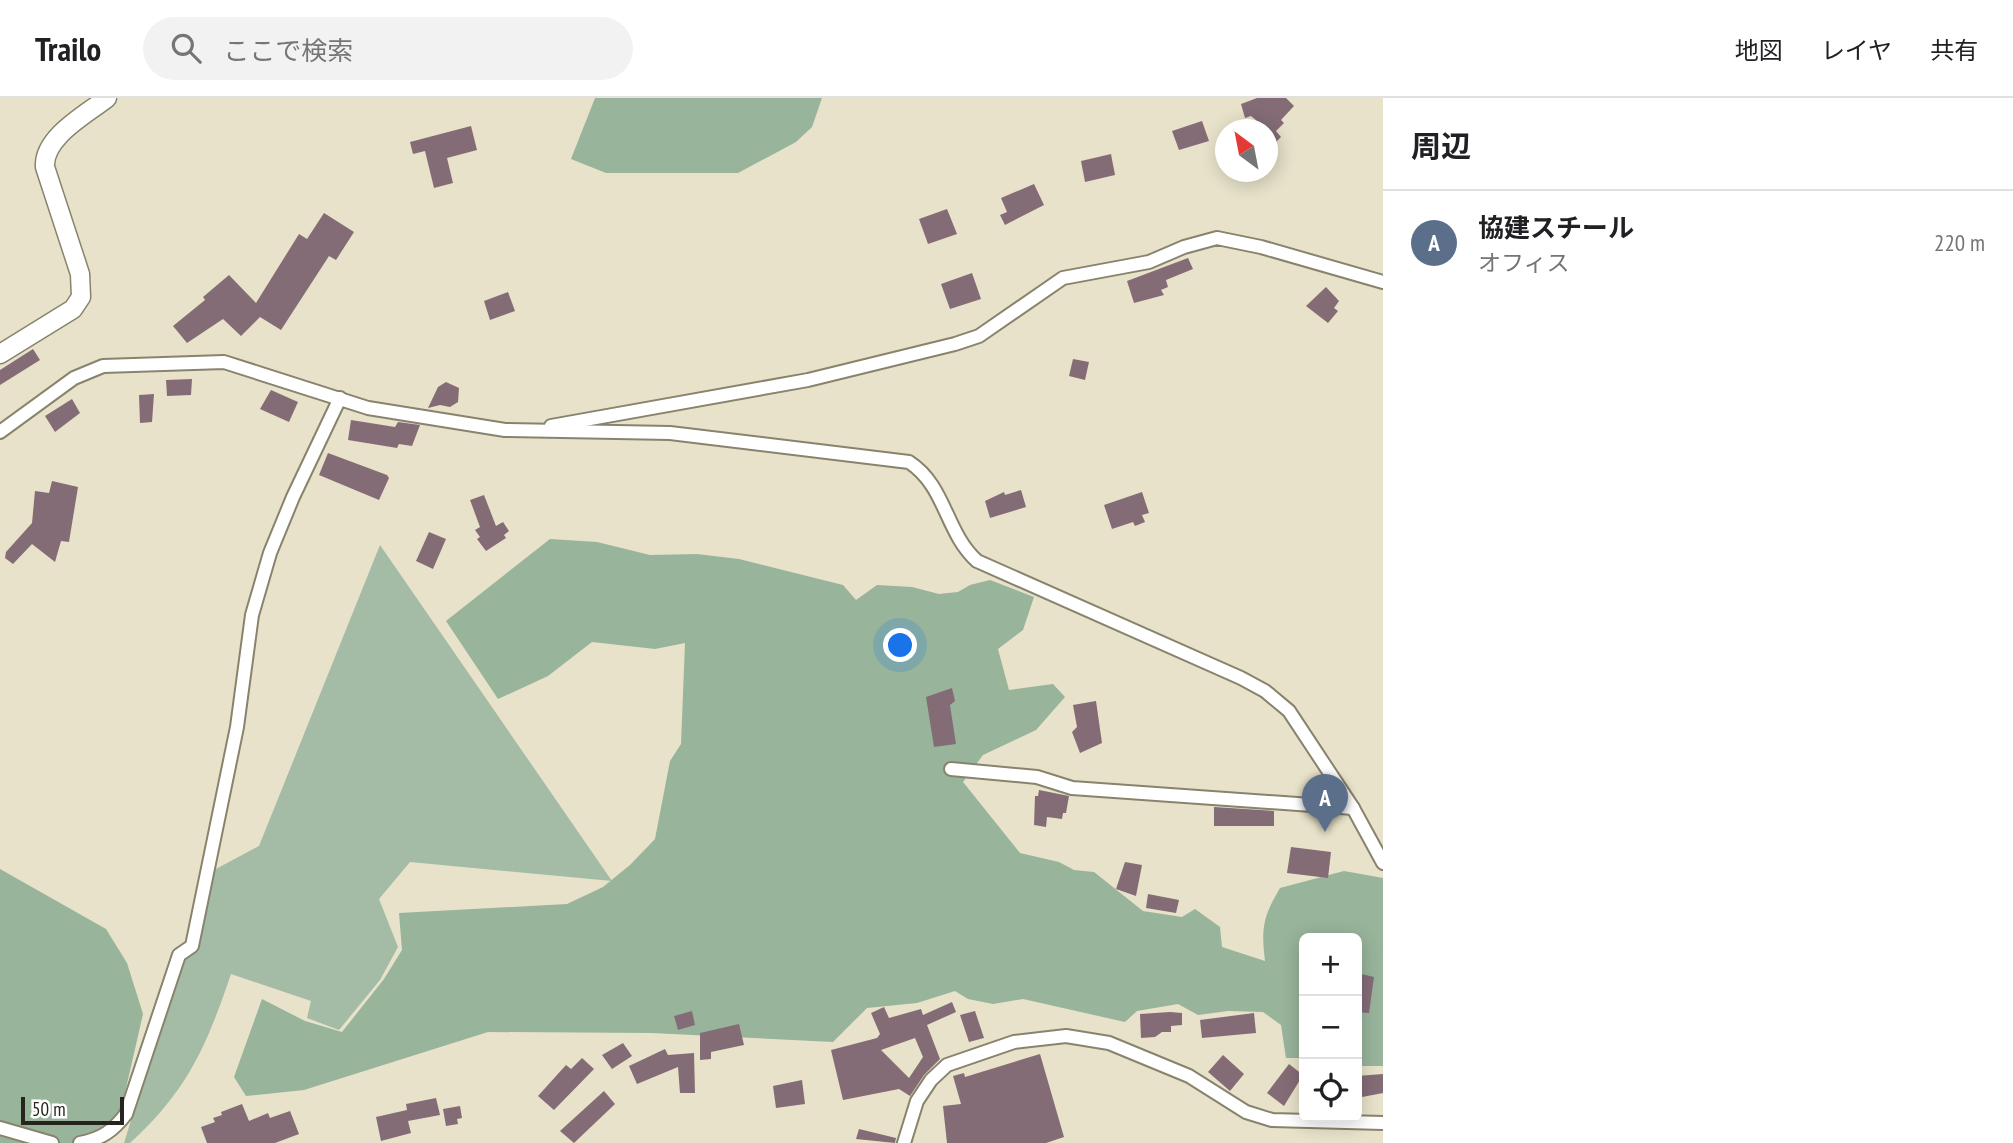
<!DOCTYPE html>
<html lang="ja">
<meta charset="utf-8">
<style>
:root{--surface:#fff;--page:#f2f2f2;--text:#202124;--muted:#757577;--line:#e0e0e0;--accent:#b34eb3}
body{margin:0;font-family:"PT Sans Narrow","Noto Sans JP",sans-serif;background:var(--page);color:var(--text)}
.controls{position:absolute;right:21px;bottom:21px;display:grid;overflow:hidden;border-radius:10px;box-shadow:0 4px 18px #0003}
.controls button{width:63px;height:63px;display:grid;place-items:center;padding:0;border:0;border-bottom:2px solid var(--line);background:var(--surface);color:var(--text);font:35px sans-serif}
.compass{position:absolute;left:1215px;top:21px;width:63px;height:63px;border-radius:50%;background:var(--surface);box-shadow:0 4px 18px #0003;rotate:328deg}
.scale{position:absolute;left:21px;bottom:18px;width:103px;box-sizing:border-box;padding-left:7px;border:4px solid #26241b;border-top:0;font-size:19px;line-height:24px;white-space:nowrap;color:#26241b;-webkit-text-stroke:5px #fff;paint-order:stroke}
.you{position:absolute;left:901px;top:548px;width:24px;height:24px;margin:-18px;border:5px solid #fff;border-radius:50%;background:#1a73e8;box-shadow:0 0 0 10px #1a73e833}
.badge{display:grid;place-items:center;width:46px;height:46px;border-radius:50%;background:var(--accent);color:#fff;font-size:23px;font-weight:700}
.pin{position:absolute;translate:-50% -58px;filter:drop-shadow(0 2px 4px #0008)}
.pin::after{content:'';position:absolute;top:37px;width:24px;height:21px;background:inherit;clip-path:polygon(0 0,100% 0,50% 100%)}
.list{margin:0;padding:0;list-style:none}
h2{display:flex;justify-content:space-between;align-items:center;height:91px;margin:0;padding:0 28px;font-size:30px}
h2 small{font-size:23px;font-weight:400;color:var(--muted)}
.list li{display:grid;grid-template-columns:46px 1fr auto;gap:21px;align-items:center;box-sizing:border-box;height:105px;padding:0 28px;border-top:2px solid var(--line)}
.list b{display:block;font-size:26px;white-space:nowrap}
.list p{margin:0;font-size:23px;white-space:nowrap;color:var(--muted)}
.list em{font-size:23px;font-style:normal;color:var(--muted)}
.icon{flex:none;width:38px;height:38px;fill:none;stroke:currentColor;stroke-width:2;stroke-linecap:round;stroke-linejoin:round}
.map{position:relative;flex:none;width:1383px;height:1045px;overflow:hidden}
header{display:flex;align-items:center;gap:42px;box-sizing:border-box;height:98px;padding:0 35px;background:var(--surface);border-bottom:2px solid var(--line)}
header strong{font-size:33px}
nav{display:flex;gap:38px;margin-inline-start:auto;font-size:24px}
.search{width:490px;height:63px;background:var(--page);display:flex;align-items:center;gap:18px;box-sizing:border-box;padding:0 24px;border-radius:38px;color:var(--muted);font-size:26px}
main{display:flex}
aside{flex:1;background:var(--surface)}
.map>svg:first-child{display:block}
.green{fill:#a4bca6}
.forest{fill:#98b49b}
.building{fill:#846c76;fill-rule:evenodd}
.lines{fill:none;stroke-linecap:round;stroke-linejoin:round}
.street-casing{stroke:#88836d;stroke-width:16}
.secondary-casing{stroke:#88836d;stroke-width:21}
.street{stroke:#fff;stroke-width:12}
.secondary{stroke:#fff;stroke-width:18}
</style>
<header>
<strong>Trailo</strong>
<div class="search"><svg class="icon" aria-label="search" viewBox="0 0 24 24"><circle cx="10" cy="10" r="6"/><path d="M15 15l6 6"/></svg>ここで検索</div>
<nav><a>地図</a><a>レイヤ</a><a>共有</a></nav>
</header>
<main>
<div class="map">
<svg width="1383" height="1045" viewBox="0 0 1383 1045">
<rect width="100%" height="100%" fill="#e7e2c9"/>
<!-- green -->
<path class="green" d="M380,447l232,336 -202,-19 -31,37 19,48 -18,33 -41,50 -32,-12 4,-17 -80,-27c-25,73 -43,116 -101,169h-6l56,-180 17,-13 17,-80 45,-24z"/>
<!-- forest -->
<g class="forest">
<path d="M595,0h227l-10,29 -16,15 -58,31h-132l-35,-14z"/>
<path d="M550,441l47,3 53,13 47,-1 42,5 104,26 13,15 21,-15 35,2 27,7 19,-2 12,-7 20,-5 44,17 -11,33 -25,19 11,41 44,-6 12,13 -29,33 -53,25 -20,27 57,71 39,9 15,8 20,2 49,39 39,6 13,-8 25,18 2,20 43,14c-4,-33 -2,-44 15,-73l64,-17 39,7v188h-26v-128h-53v120h-18l-5,-33 -18,-13 -35,-1 -30,4 -20,-11 -41,7 -12,11 -102,-23 -30,5 -25,-5 -13,-8 -38,12 -50,5 -34,34 -181,-9 -164,-1 -184,58 -58,6 -12,-19 28,-78 43,22 37,11 42,-53 18,-29 -3,-37 168,-9 36,-17 27,-22 25,-26 15,-78 11,-17 4,-101 -30,6 -63,-7 -44,34 -50,23 -52,-78z"/>
<path d="M0,771l106,60 21,34 16,51 -22,96 -21,33h-100z"/>
</g>
<!-- building -->
<g class="building">
<path d="M1257,0h29l8,8 -13,14 3,3 -8,8 5,6 -8,8 -5,-5v-10l-17,-14 -6,2 -4,-14z"/>
<path d="M1202,23l7,20 -30,9 -7,-19z"/>
<path d="M471,28l6,24 -30,8 6,25 -19,5 -9,-37 -12,3 -3,-12z"/>
<path d="M1111,56l4,21 -30,7 -4,-21z"/>
<path d="M1034,86l10,21 -39,20 -5,-10 7,-3 -6,-14z"/>
<path d="M947,111l10,25 -29,10 -9,-25z"/>
<path d="M324,115l30,19 -18,28 -7,-4 -48,74 -21,-13 -19,19 -18,-17 -36,24 -14,-17 32,-26 -2,-3 26,-22 27,28 43,-69 8,5z"/>
<path d="M1188,160l5,11 -27,11 2,7 -7,3 3,5 -30,8 -7,-22z"/>
<path d="M972,175l9,26 -31,10 -9,-25z"/>
<path d="M1326,189l13,14 -5,7 4,3 -10,12 -22,-17z"/>
<path d="M508,194l7,19 -25,9 -6,-19z"/>
<path d="M33,251l7,11 -40,25v-15z"/>
<path d="M1073,261l16,3 -4,18 -16,-4z"/>
<path d="M192,281l-1,16 -24,1 -1,-16z"/>
<path d="M446,284l13,6 -1,14 -8,5 -10,-2 -12,3 10,-21z"/>
<path d="M271,292l27,12 -9,20 -29,-13z"/>
<path d="M154,296l-2,28 -12,1 -1,-28z"/>
<path d="M72,301l8,14 -25,19 -10,-16z"/>
<path d="M351,322l44,7 3,-5 22,3 -8,21 -13,-2 -2,4 -49,-8z"/>
<path d="M328,355l59,22 2,3 -10,22 -60,-25z"/>
<path d="M52,383l26,6 -9,55 -8,-1 -6,21 -23,-18 -19,20 -8,-6 1,-6 26,-29 3,-32 14,2z"/>
<path d="M1021,392l5,17 -36,11 -5,-17 19,-9 1,3z"/>
<path d="M1142,394l7,21 -7,2 3,7 -10,4 -2,-4 -21,7 -8,-24z"/>
<path d="M484,397l12,31 7,-4 6,9 -5,4 2,3 -20,13 -9,-12 3,-2 -5,-7 5,-3 -10,-27z"/>
<path d="M429,434l17,7 -13,30 -17,-8z"/>
<path d="M952,590l3,13 -5,4 6,39 -22,3 -8,-50z"/>
<path d="M1096,603l6,42 -22,10 -8,-21 5,-5 -4,-22z"/>
<path d="M1039,692l30,6 -3,17h-3l-1,6 -15,-2 -1,10 -12,-2 1,-29h3z"/>
<path d="M1214,709l60,4v15h-60z"/>
<path d="M1291,749l40,5 -3,26 -41,-5z"/>
<path d="M1125,764l17,3 -6,31 -20,-7z"/>
<path d="M1148,796l31,6 -3,13 -30,-5z"/>
<path d="M1357,875l17,4 -5,36 -12,-1z"/>
<path d="M952,904l4,10 -29,13 13,34 -16,16 -14,21 -11,-7 -56,11 -12,-50 46,-12 3,-4 -9,-21 13,-6 5,11 32,-9 2,6zM915,940l8,19 -14,21 -28,-28z"/>
<path d="M692,913l3,14 -17,5 -4,-14z"/>
<path d="M975,913l9,27 -15,4 -9,-27z"/>
<path d="M1170,914l12,1v12l-11,1v6h-9l-7,5 -14,1 -1,-24z"/>
<path d="M1254,915l2,20 -54,5 -2,-18z"/>
<path d="M739,926l5,21 -33,7v7l-11,1v-27z"/>
<path d="M623,945l9,13 -20,13 -10,-14z"/>
<path d="M665,951l3,6 26,-2 1,40h-15l-2,-26 -41,17 -8,-18z"/>
<path d="M1040,956l24,83 -18,6h-99l-4,-37 18,-2 -8,-28 11,-3 1,4z"/>
<path d="M1223,957l21,19 -14,17 -22,-19z"/>
<path d="M582,960l12,11 -40,41 -16,-14 28,-31 5,4z"/>
<path d="M1289,966l14,11 -19,31 -17,-13z"/>
<path d="M1383,976v19l-26,5v-22z"/>
<path d="M802,982l3,24 -29,4 -3,-22z"/>
<path d="M604,993l11,13 -41,39 -14,-12z"/>
<path d="M436,1000l4,17 -32,6 3,12 -30,8 -5,-24 31,-7 -1,-6z"/>
<path d="M242,1006l7,17 19,-8 2,5 20,-7 9,23 -24,9h-68l-6,-16 14,-5 -2,-4 9,-3 -1,-3z"/>
<path d="M460,1008l2,12 -5,1 1,5 -12,2 -3,-17z"/>
<path d="M859,1031l37,9 -1,5 -39,-4z"/>
</g>
<g class="lines">
<!-- street casing -->
<g class="street-casing">
<g id="street">
<path d="M551,328l257,-46 147,-36 24,-8 84,-58 86,-16 35,-15 33,-9 44,9 122,35"/>
<path d="M0,334l74,-54 29,-12 121,-4 144,46 137,22 165,3 239,29c37,24 36,70 68,99l264,117 24,13 24,20 64,97 30,55"/>
<path d="M951,671l86,8 35,11 281,20"/>
<path d="M0,1030l52,15"/>
<path d="M80,1045c21,-4 33,-12 46,-29l53,-159 13,-9 45,-219 15,-112 18,-62 23,-56 47,-99"/>
<path d="M904,1045l13,-42 14,-21 16,-15 67,-23 52,-6 43,7 80,33 57,36 26,8 111,3"/>
</g>
</g>
<!-- secondary casing -->
<g class="secondary-casing">
<path id="secondary" d="M0,256l73,-45 8,-12 -1,-23 -35,-107c-2,-30 42,-53 62,-69"/>
</g>
<!-- street -->
<use href="#street" class="street"/>
<!-- secondary -->
<use href="#secondary" class="secondary"/>
</g>
</svg>
<div class="controls">
<button>+</button>
<button>−</button>
<button><svg class="icon" aria-label="locate" viewBox="0 0 24 24"><circle cx="12" cy="12" r="6"/><path d="M12 2v4M12 18v4M2 12h4M18 12h4"/></svg></button>
</div>
<svg class="compass" viewBox="-18 -18 36 36"><path d="M0-13l5 13h-10z" fill="#e53935"/><path d="M0 13l5-13h-10z" fill="#757577"/></svg>
<div class="scale">50 m</div>
<div class="you"></div>
<div class="pin badge" style="left:1325px;top:734px;background:#5c6f8a">A</div>
</div>
<aside>
<h2>周辺<small></small></h2>
<ul class="list">
<li><span class="badge" style="background:#5c6f8a">A</span><div><b>協建スチール</b><p>オフィス</p></div><em>220 m</em></li>
</ul>
</aside>
</main>
